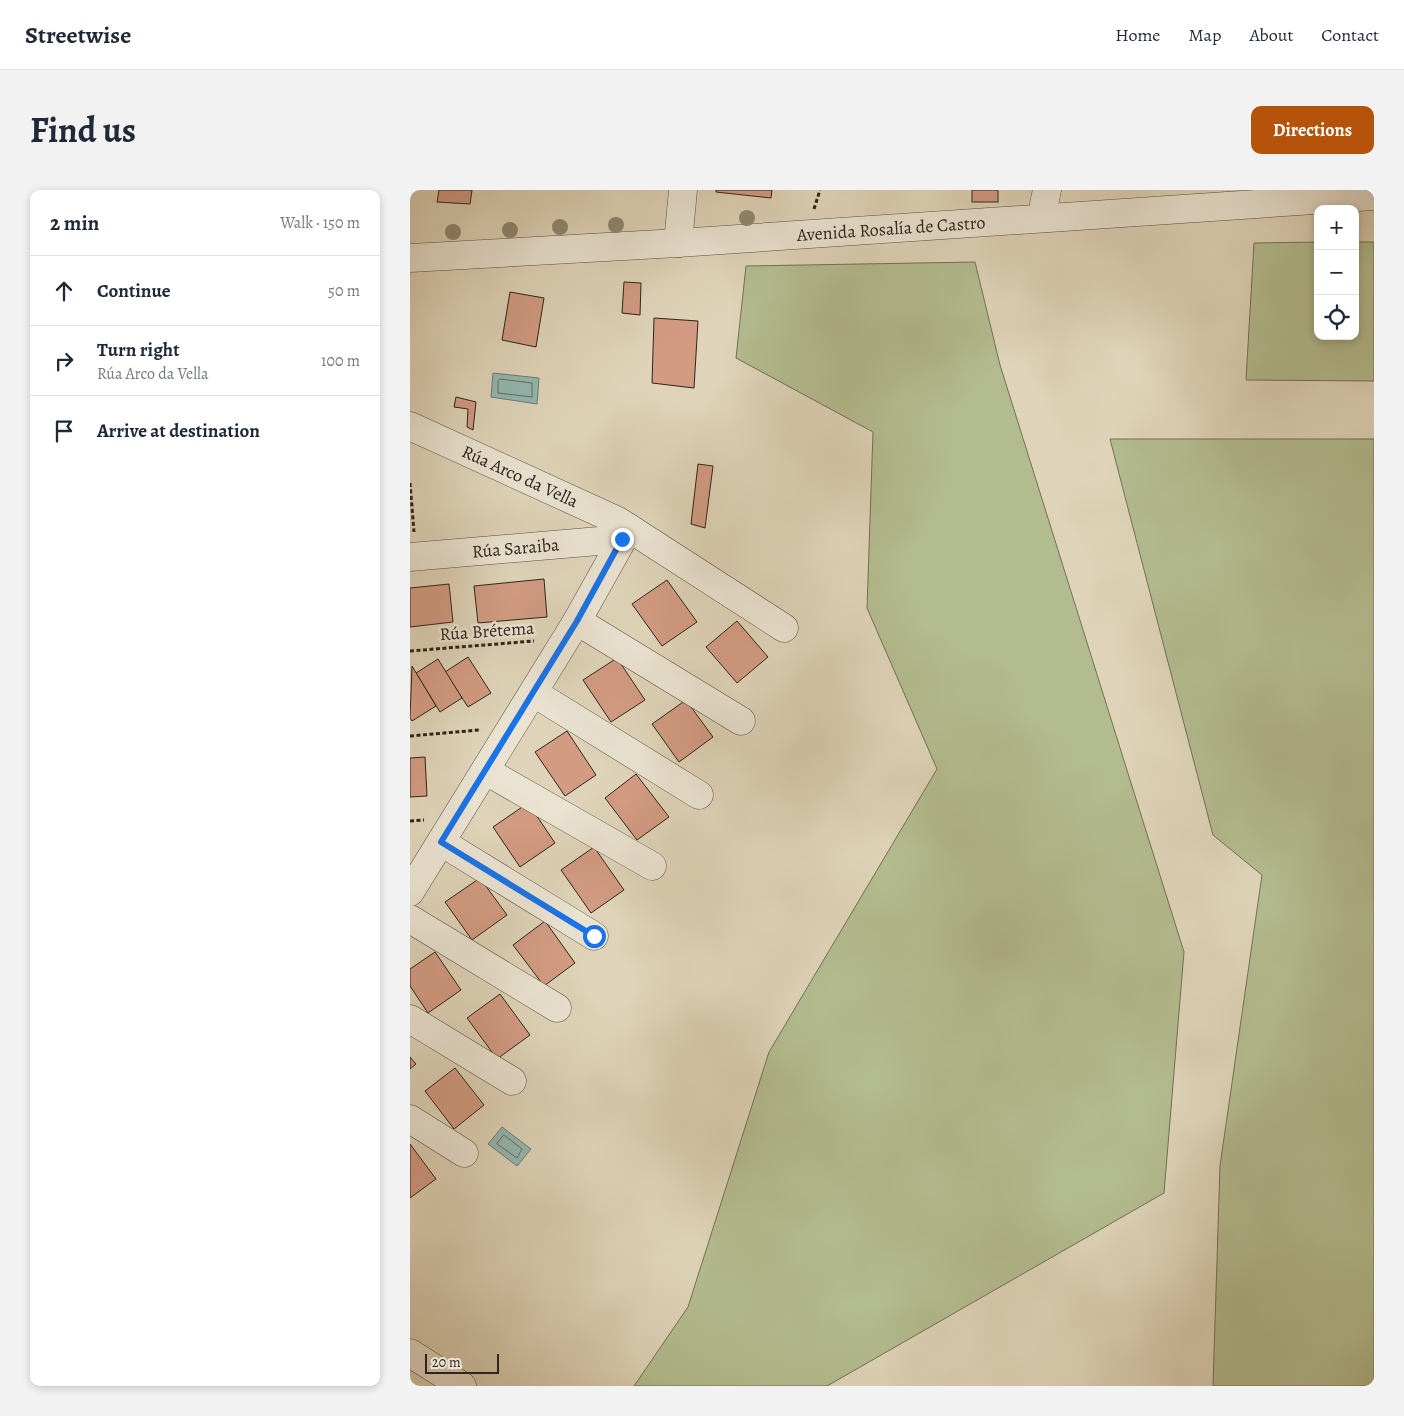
<!DOCTYPE html>
<meta charset="utf-8">
<style>
:root{--surface:#fff;--page:#f2f2f3;--text:#1f2937;--muted:#747a83;--line:#e0e1e3;--accent:#b45309}
body{margin:0;font-family:Alegreya,serif;background:var(--page);color:var(--text)}
.controls{position:absolute;right:15px;top:15px;display:grid;overflow:hidden;border-radius:10px;box-shadow:0 2px 8px #0003}
.controls button{width:45px;height:45px;display:grid;place-items:center;padding:0;border:0;border-bottom:1px solid var(--line);background:var(--surface);color:var(--text);font:25px sans-serif}
.scale{position:absolute;left:15px;bottom:12px;width:74px;box-sizing:border-box;padding-left:5px;border:2px solid #30241c;border-top:0;font-size:14px;line-height:18px;white-space:nowrap;color:#30241c;-webkit-text-stroke:4px #eae3d2;paint-order:stroke}
.stop{position:absolute;width:15px;height:15px;margin:-11px;border:4px solid #1a73e8;border-radius:50%;background:#fff}
.stop.end{background:#1a73e8;border-color:#fff;box-shadow:0 1px 5px #0008}
.list{margin:0;padding:0;list-style:none}
h2{display:flex;justify-content:space-between;align-items:center;height:65px;margin:0;padding:0 20px;font-size:21px}
h2 small{font-size:16px;font-weight:400;color:var(--muted)}
.list li{display:grid;grid-template-columns:32px 1fr auto;gap:15px;align-items:center;box-sizing:border-box;height:70px;padding:0 20px;border-top:1px solid var(--line)}
.list b{display:block;font-size:19px;white-space:nowrap}
.list p{margin:0;font-size:16px;white-space:nowrap;color:var(--muted)}
.list em{font-size:16px;font-style:normal;color:var(--muted)}
.icon{flex:none;width:28px;height:28px;fill:none;stroke:currentColor;stroke-width:2;stroke-linecap:round;stroke-linejoin:round}
.map{position:relative;flex:none;width:964px;height:1196px;overflow:hidden;border-radius:10px}
header{display:flex;align-items:center;gap:30px;box-sizing:border-box;height:70px;padding:0 25px;background:var(--surface);border-bottom:1px solid var(--line)}
header strong{font-size:24px}
nav{display:flex;gap:28px;margin-inline-start:auto;font-size:18px}
.intro{display:flex;align-items:center;justify-content:space-between;box-sizing:border-box;height:120px;padding:0 30px}
h1{margin:0;font-size:35px}
.button{padding:12px 22px;border-radius:10px;background:var(--accent);color:#fff;font-size:18px;font-weight:700}
main{display:flex;gap:30px;padding:0 30px}
aside{flex:1;background:var(--surface);border-radius:10px;box-shadow:0 2px 8px #0003}
.map>svg:first-child{display:block}
.green{fill:#b3bc8f;stroke:#727056}
.water{fill:#93b8b0;stroke:#6b7d75}
.lines{fill:none;stroke-linecap:round;stroke-linejoin:round}
.shore{stroke:#626e66;stroke-width:1}
.building{fill:#d29b82;stroke:#30241c}
.minor-casing{stroke:#5c5043;stroke-width:29}
.path{stroke:#30241c;stroke-width:3;stroke-dasharray:4 2.5;stroke-linecap:butt}
.minor{stroke:#eae3d2;stroke-width:28}
.tree{fill:#918873}
.route{stroke:#1a73e8;stroke-width:6}
.labels{text-anchor:middle;stroke-width:5;stroke-linejoin:round;paint-order:stroke}
.street-label{font-size:18px;fill:#30241c;stroke:#eae3d2}
</style>
<header>
<strong>Streetwise</strong>
<nav><a>Home</a><a>Map</a><a>About</a><a>Contact</a></nav>
</header>
<div class="intro"><h1>Find us</h1><a class="button">Directions</a></div>
<main>
<aside>
<h2>2 min<small>Walk · 150 m</small></h2>
<ul class="list">
<li><svg class="icon" aria-label="ahead" viewBox="0 0 24 24"><path d="M12 20V5M6 11l6-6 6 6"/></svg><div><b>Continue</b></div><em>50 m</em></li>
<li><svg class="icon" aria-label="right" viewBox="0 0 24 24"><path d="M7 20v-9h11M14 6l5 5-5 5"/></svg><div><b>Turn right</b><p>Rúa Arco da Vella</p></div><em>100 m</em></li>
<li><svg class="icon" aria-label="arrive" viewBox="0 0 24 24"><path d="M6 21V4h12l-3 4 3 4H6"/></svg><div><b>Arrive at destination</b></div></li>
</ul>
</aside>
<div class="map">
<svg width="964" height="1196" viewBox="0 0 964 1196">
<rect width="100%" height="100%" fill="#dfd4b9"/>
<filter id="stains"><feTurbulence type="fractalNoise" baseFrequency=".004" numOctaves="4"/><feColorMatrix values="0 0 0 0 .2 0 0 0 0 .09 0 0 0 0 .02 0 0 0 .5 -.17"/></filter>
<radialGradient id="worn" r=".72"><stop offset=".6" stop-color="#630" stop-opacity="0"/><stop offset="1" stop-color="#630" stop-opacity=".3"/></radialGradient>
<!-- green -->
<g class="green">
<path d="M908,52v94h37v-94h19v139l-128,-1 8,-137z"/>
<path d="M565,72l25,103 184,587 -20,241 -337,193h-193l54,-79 81,-255 168,-283 -70,-161 6,-176 -137,-74 10,-92z"/>
<path d="M700,249h264v947h-161l7,-220 42,-291 -49,-40z"/>
</g>
<!-- water -->
<g class="water">
<path d="M83,183l46,5 -2,26 -46,-7z"/>
<path d="M92,937l29,22 -14,17 -29,-22z"/>
</g>
<g class="lines">
<!-- shore -->
<g class="shore">
<path d="M90,189l32,4v14l-34,-4v-12z"/>
<path d="M94,945l18,14 -5,9 -20,-14z"/>
</g>
</g>
<!-- building -->
<g class="building">
<path d="M29,0h33l-2,14 -33,-2z"/>
<path d="M306,0h56l-1,8 -55,-6z"/>
<rect x="562" y="0" width="26" height="12"/>
<path d="M214,92l17,1 -1,32 -18,-2z"/>
<path d="M100,102l34,6 -8,49 -34,-7z"/>
<path d="M244,128l44,3 -4,67 -42,-5z"/>
<path d="M46,207l20,5 -3,28 -6,-3 1,-18 -14,-2z"/>
<path d="M288,274l15,2 -8,62 -14,-4z"/>
<path d="M134,389l3,38 -69,6 -4,-37z"/>
<path d="M257,390l30,42 -35,24 -30,-42z"/>
<path d="M39,394l4,38 -43,5v-39z"/>
<path d="M327,431l31,36 -31,26 -31,-36z"/>
<path d="M58,467l23,36 -23,14 -23,-35z"/>
<path d="M207,468l28,42 -34,22 -28,-42z"/>
<path d="M28,469l24,39 -22,14 -24,-39z"/>
<path d="M2,476l24,40 -24,15 -2,-3z"/>
<path d="M276,510l27,37 -34,25 -27,-38z"/>
<path d="M157,541l29,44 -31,21 -30,-44z"/>
<path d="M15,567l2,39 -17,1v-39z"/>
<path d="M226,584l33,43 -32,23 -32,-42z"/>
<path d="M118,613l27,40 -35,24 -27,-40z"/>
<path d="M184,657l30,43 -33,23 -30,-43z"/>
<path d="M70,688l27,37 -35,25 -27,-38z"/>
<path d="M135,731l30,42 -31,23 -31,-41z"/>
<path d="M25,762l26,38 -33,23 -18,-27v-17z"/>
<path d="M90,804l30,41 -33,24 -30,-41z"/>
<path d="M0,867l6,7 -6,5z"/>
<path d="M45,878l29,37 -30,24 -29,-38z"/>
<path d="M0,954l26,35 -26,19z"/>
</g>
<g class="lines">
<!-- minor casing -->
<g class="minor-casing">
<g id="minor">
<path d="M636,28l-2,-14 3,-14"/>
<path d="M268,53l5,-53"/>
<path id="s1" d="M0,68l268,-15 696,-47"/>
<path id="s2" d="M0,236l208,95 166,107"/>
<path id="s3" d="M0,367l212,-18"/>
<path d="M167,431l164,100"/>
<path d="M124,503l165,102"/>
<path d="M76,581l166,95"/>
<path d="M31,652l153,94"/>
<path d="M0,702l167,-271 52,-93"/>
<path d="M0,729l147,89"/>
<path d="M0,829l102,62"/>
<path d="M0,929l54,34"/>
<path d="M0,1163l52,33"/>
</g>
</g>
<!-- path -->
<g class="path">
<path d="M404,19l6,-19"/>
<path d="M0,293l4,49"/>
<path d="M0,461l124,-10"/>
<path d="M0,546l69,-6"/>
<path d="M0,631l14,-1"/>
</g>
<!-- minor -->
<use href="#minor" class="minor"/>
</g>
<!-- trees -->
<g class="tree">
<circle cx="337" cy="28" r="8"/>
<circle cx="206" cy="35" r="8"/>
<circle cx="150" cy="37" r="8"/>
<circle cx="100" cy="40" r="8"/>
<circle cx="43" cy="42" r="8"/>
</g>
<g class="lines">
<!-- route -->
<path class="route" d="M184,746l-153,-94 136,-221 45,-82"/>
</g>
<g class="labels">
<!-- street labels -->
<g class="street-label">
<text dy="6" stroke="none"><textPath href="#s1" startOffset="482">Avenida Rosalía de Castro</textPath></text>
<text dy="6" stroke="none"><textPath href="#s2" startOffset="121">Rúa Arco da Vella</textPath></text>
<text dy="6" stroke="none"><textPath href="#s3" startOffset="106">Rúa Saraiba</textPath></text>
<text transform="translate(77 441) rotate(-4)" y="6">Rúa Brétema</text>
</g>
</g>
<rect width="100%" height="100%" filter="url(#stains)"/>
<rect width="100%" height="100%" fill="url(#worn)"/>
</svg>
<div class="controls">
<button>+</button>
<button>−</button>
<button><svg class="icon" aria-label="locate" viewBox="0 0 24 24"><circle cx="12" cy="12" r="6"/><path d="M12 2v4M12 18v4M2 12h4M18 12h4"/></svg></button>
</div>
<div class="scale">20 m</div>
<div class="stop" style="left:184px;top:746px"></div>
<div class="stop end" style="left:212px;top:349px"></div>
</div>
</main>
